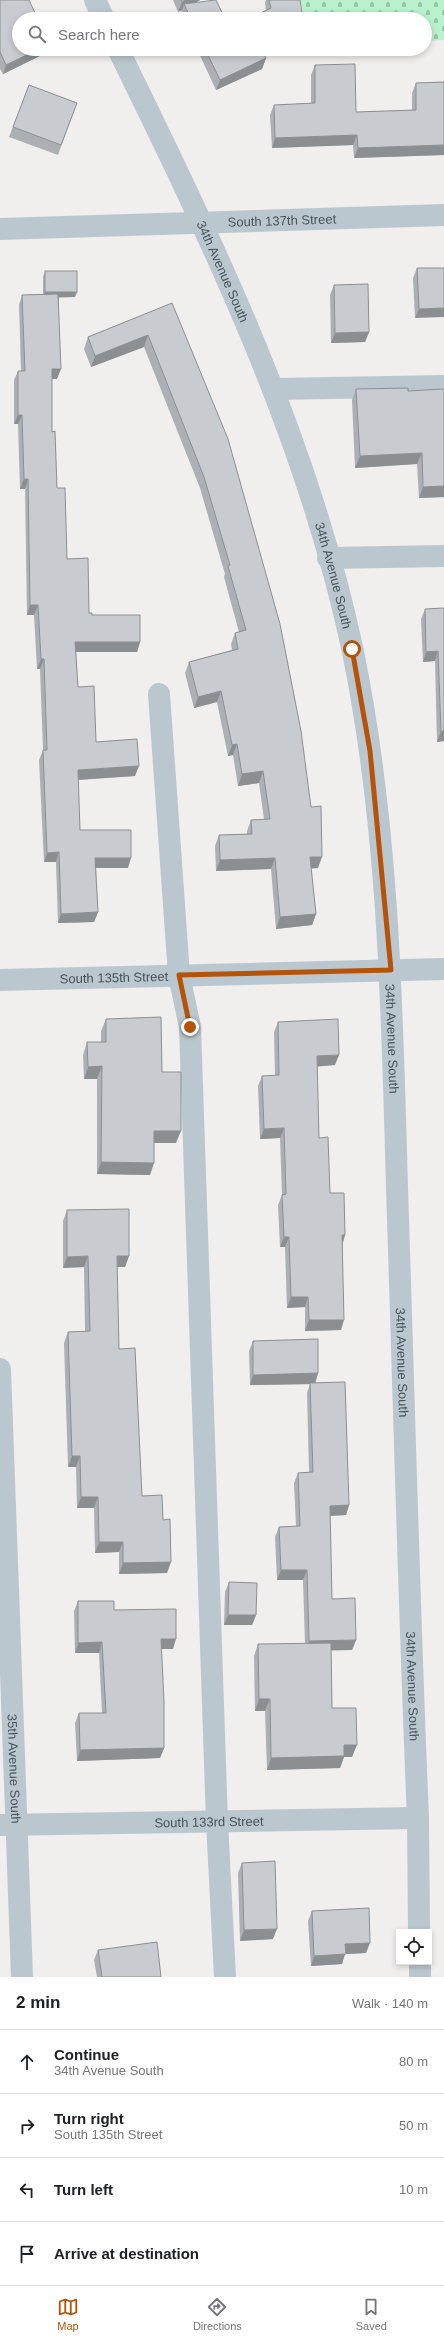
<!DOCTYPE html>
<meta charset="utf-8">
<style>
:root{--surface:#fff;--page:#f6f6f6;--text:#202124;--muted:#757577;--line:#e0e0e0;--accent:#b45309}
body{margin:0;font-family:Helvetica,sans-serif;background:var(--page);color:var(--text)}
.controls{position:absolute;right:12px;bottom:12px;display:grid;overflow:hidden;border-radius:0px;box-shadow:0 2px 6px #0003}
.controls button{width:36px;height:36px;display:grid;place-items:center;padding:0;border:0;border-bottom:1px solid var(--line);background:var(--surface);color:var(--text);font:20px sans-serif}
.stop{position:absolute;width:12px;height:12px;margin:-9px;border:3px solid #b45309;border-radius:50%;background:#fff}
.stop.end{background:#b45309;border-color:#fff;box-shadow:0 1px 4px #0008}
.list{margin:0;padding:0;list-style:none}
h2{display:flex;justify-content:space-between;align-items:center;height:52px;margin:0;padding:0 16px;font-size:17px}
h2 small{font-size:13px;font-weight:400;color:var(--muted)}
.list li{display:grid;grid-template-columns:26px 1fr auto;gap:12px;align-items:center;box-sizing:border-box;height:64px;padding:0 16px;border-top:1px solid var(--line)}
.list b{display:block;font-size:15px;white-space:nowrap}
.list p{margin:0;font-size:13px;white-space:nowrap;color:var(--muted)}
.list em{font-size:13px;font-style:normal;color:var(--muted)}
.icon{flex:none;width:22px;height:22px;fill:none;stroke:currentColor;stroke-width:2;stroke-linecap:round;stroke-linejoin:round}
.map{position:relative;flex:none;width:444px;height:1977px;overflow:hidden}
.search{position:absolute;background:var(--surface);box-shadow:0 2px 6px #0003;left:12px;right:12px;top:12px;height:44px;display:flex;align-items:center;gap:10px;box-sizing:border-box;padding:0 14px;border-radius:22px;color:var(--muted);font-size:15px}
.sheet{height:308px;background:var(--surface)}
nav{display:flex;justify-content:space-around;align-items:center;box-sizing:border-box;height:56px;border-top:1px solid var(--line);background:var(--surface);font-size:11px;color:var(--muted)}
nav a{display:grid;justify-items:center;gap:2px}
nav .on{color:var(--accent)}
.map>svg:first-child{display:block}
.cemetery{fill:url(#cemetery-stones)}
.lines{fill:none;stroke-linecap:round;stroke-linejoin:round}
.minor{stroke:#bbc7ce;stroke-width:22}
.wall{fill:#acafb4}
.shaded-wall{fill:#8c8f92}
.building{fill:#c8ccd1;stroke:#8c8f92}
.route{stroke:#b45309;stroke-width:5}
.labels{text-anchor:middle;stroke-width:3;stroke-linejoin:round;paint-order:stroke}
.street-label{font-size:13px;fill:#45535d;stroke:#fff}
</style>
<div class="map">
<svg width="444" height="1977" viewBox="0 0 444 1977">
<defs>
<pattern id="cemetery-stones" width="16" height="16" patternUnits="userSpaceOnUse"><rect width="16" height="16" fill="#baf1cd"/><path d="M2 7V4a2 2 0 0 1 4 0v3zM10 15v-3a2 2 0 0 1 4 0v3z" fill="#99c6aa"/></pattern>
</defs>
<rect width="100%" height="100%" fill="#f1eeee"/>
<!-- cemetery -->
<path class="cemetery" d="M300,0h144v40l-19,1v-22h-121z"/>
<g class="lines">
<!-- minor -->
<g class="minor">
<path d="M95,0l9,19"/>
<path id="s1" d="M118,49c95,194 190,389 235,603 36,176 39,357 44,536 7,210 12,420 21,630l1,114"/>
<path id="s2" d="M0,229l444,-14"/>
<path d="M273,389l171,-3"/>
<path d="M328,558l116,-2"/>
<path d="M159,694l20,281 11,52 27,795 8,155"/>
<path id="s3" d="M0,980l444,-11"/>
<path id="s4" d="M0,1369l22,608"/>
<path id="s5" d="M1,1825l417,-7"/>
<path d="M420,1962v15"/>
</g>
</g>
<!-- wall -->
<g class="wall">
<path d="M0,0l46,53 -43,21 -3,-5z"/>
<path d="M173,0h27l-5,3 30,16h-43l-2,-4 2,-5 -4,2z"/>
<path d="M266,0h34l-34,11 -1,-9z"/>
<path d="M197,49h87l-21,3 3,6 -4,11 -46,21z"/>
<path d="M315,65l41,47 56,-2v-17l4,-10 28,-1v73l-90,3 -1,-13 -81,3 -2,-33 4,-10 37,-2v-28z"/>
<path d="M29,85l48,18 -19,52 -49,-18z"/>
<path d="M417,268h27l-29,50 -2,-40z"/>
<path d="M45,271l30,26h-16l-2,82h-5v53l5,56 10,71 22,54 51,29 -3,10h-61l2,35 18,55 39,34 -57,4 2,50 48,38h-32l2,44 -4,10 -36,1 -2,-61h-12l-5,-102 4,-10 -3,-81h-3l-3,-54h-7l-2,-126h-5l-2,-65h-4v-44l4,-9h3l-2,-66 3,-10 21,-1v-17z"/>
<path d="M334,285l35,47 -4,10 -34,1 -1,-48z"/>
<path d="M172,303l146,565h-7l5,46 -4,11 -36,4 -5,-60 -55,2 -1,-25 4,-11 28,-1v-3l4,-11 13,-1 -5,-36 -21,3 -5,-31 -5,1 -11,-54 -23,6 -9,-35 4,-11 43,-12 -1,-6 4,-11 4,-1 -15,-55 1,-3 -25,-86 -56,-141 -53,20 -7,-18 4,-12z"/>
<path d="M356,389l52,2 36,106 -25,1 -2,-34 -62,4 -3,-68z"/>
<path d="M444,608v133l-7,1 -2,-81 -12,1 -2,-43 4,-10z"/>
<path d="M106,1019l56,53 14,71h-22l-4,32 -53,-1v-95h-13l-1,-24 4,-13h14v-11z"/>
<path d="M278,1022l57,43 -18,1 2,72 11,55 15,42 -2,8 -2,87 -36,1v-24l-18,1 -2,-61h-5l-2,-42 4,-10 -2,-57 -20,1 -2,-53 4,-10 13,-1 -1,-43z"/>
<path d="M67,1210l62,46 -4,11h-8l2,82 23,147 21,24 4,53 -48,1v-22l-24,1 -1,-45h-17l-1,-41h-8l-4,-124 4,-11 17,-1 -1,-64 -21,1v-47z"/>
<path d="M253,1341l65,32 -3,10 34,122 -3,10 -16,1 2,83 24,41 -4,10h-21l1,58 20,49h-8l-4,11 -73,2 -2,-59h-10l-1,-55 4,-12h47l-2,-64h-26l-2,-43 4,-10 17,-1 -2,-43 4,-10 11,-1 -2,-79 3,-9 -60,1 -1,-34z"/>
<path d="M229,1582l27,33 -4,10h-28l1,-33z"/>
<path d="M78,1601l36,9 59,39h-12l3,99 -4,10 -83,3 -2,-38 4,-10h23l-3,-60h-24l-1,-42z"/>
<path d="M242,1863l31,76 -33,2 -2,-68z"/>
<path d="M312,1911l54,42 -21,1 -3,10 -31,2 -3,-45z"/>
<path d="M98,1950l63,27h-64l-3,-17z"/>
</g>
<!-- shaded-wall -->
<g class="shaded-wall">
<path d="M186,0h14l-14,8 -2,-4 -2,6 -4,2 4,-10z"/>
<path d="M39,49h9l-2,4 -43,21 3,-9z"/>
<path d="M257,49h27l-29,5z"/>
<path d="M266,58l-4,11 -46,21 4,-10z"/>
<path d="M357,135l-4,10 -81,3 3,-10z"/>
<path d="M444,145v10l-90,3 4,-10z"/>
<path d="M45,292h32l-2,5 -32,1z"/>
<path d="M444,308v9l-29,1 4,-9z"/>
<path d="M369,332l-4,10 -34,1 4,-10z"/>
<path d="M148,335l-4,12 -53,20 4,-11z"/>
<path d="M52,369h9l-4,10h-9z"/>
<path d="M18,415h4l-4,9h-4z"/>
<path d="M422,453l-5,11 -62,4 5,-12z"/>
<path d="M24,479h4l-3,10h-5z"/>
<path d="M444,486v11l-25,1 4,-11z"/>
<path d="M30,605h8l-4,10h-7z"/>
<path d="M75,642h65l-3,10h-65z"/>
<path d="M438,651l-3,10 -12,1 3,-10z"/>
<path d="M41,659h3l-4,10h-3z"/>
<path d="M221,691l-4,11 -23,6 4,-11z"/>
<path d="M441,731h3v10l-7,1z"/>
<path d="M237,744l-4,11 -5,1 4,-11z"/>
<path d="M139,766l-4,10 -60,4 3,-10z"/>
<path d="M263,771l-4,12 -21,3 4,-12z"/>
<path d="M59,852l-3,10h-12l3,-9z"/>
<path d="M310,857h12l-4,11 -12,1z"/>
<path d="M95,858h36l-3,10h-37z"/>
<path d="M275,858l-4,11 -55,2 4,-11z"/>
<path d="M98,912l-4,10 -36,1 3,-9z"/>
<path d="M316,914l-4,11 -36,4 4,-12z"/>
<path d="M339,1055l-4,10 -22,2 4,-11z"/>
<path d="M102,1066l-5,13h-13l4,-12z"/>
<path d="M284,1128l-4,10 -20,1 4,-10z"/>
<path d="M154,1131h27l-5,12h-27z"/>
<path d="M101,1162l53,1 -4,12 -53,-1z"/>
<path d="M342,1235h3l-3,10z"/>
<path d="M284,1237h5l-4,10h-5z"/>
<path d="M88,1256l-4,11 -21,1 4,-11z"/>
<path d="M117,1256h12l-4,11h-12z"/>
<path d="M291,1297h17l-3,10 -18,1z"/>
<path d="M309,1320h35l-3,10 -36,1z"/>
<path d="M318,1373l-3,11 -65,1 3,-10z"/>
<path d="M72,1456h8l-4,11h-8z"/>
<path d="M81,1497h17l-4,11h-17z"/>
<path d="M349,1505l-3,10 -20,1 4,-10z"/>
<path d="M99,1542h24l-4,10 -24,1z"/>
<path d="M171,1562l-4,11 -48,1 4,-11z"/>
<path d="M281,1570h26l-4,10h-26z"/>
<path d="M228,1615h28l-4,10h-28z"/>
<path d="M161,1639h15l-3,10h-16z"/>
<path d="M356,1640l-4,10 -46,1 3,-10z"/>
<path d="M102,1642l-3,11h-24l3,-10z"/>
<path d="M259,1699h11l-5,12h-10z"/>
<path d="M344,1745h13l-5,12h-8l-4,11 -73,2 4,-12z"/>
<path d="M164,1748l-4,10 -83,3 3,-11z"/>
<path d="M277,1929l-4,10 -33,2 4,-11z"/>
<path d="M370,1943l-4,10 -21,1 -3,10 -31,2 3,-10 31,-12z"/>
</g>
<!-- building -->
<g class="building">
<path d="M0,0h29l9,19h-19v30h20l-33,16 -6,-13z"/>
<path d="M181,0h5l-4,2z"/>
<path d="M215,0h1l9,19h-34l-7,-15z"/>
<path d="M269,0h31l3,19h-55l23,-11z"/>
<path d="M205,49h56l5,9 -46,22z"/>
<path d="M355,64l1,48 60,-2v-27l28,-1v63l-86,3 -1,-13 -82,3 -1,-33 41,-2v-38z"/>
<path d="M29,85l48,18 -16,42 -48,-18z"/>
<path d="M417,268h27v40l-25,1z"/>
<rect x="45" y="271" width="32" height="21"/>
<path d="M368,284l1,48 -34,1 -1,-48z"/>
<path d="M58,294l3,75h-9v63l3,-1 2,57h8l2,71 21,-1 1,55h3v2h48v27h-65l3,45 16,-1 2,56 41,-3 2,27 -61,4 2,60h51v28h-36l3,54 -37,2 -2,-62 -12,1 -4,-103h4l-3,-91h-3l-3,-54h-8l-2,-126h-4l-2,-64h-4v-44h7l-3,-76z"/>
<path d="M172,303l56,136 52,185 21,107 10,76 10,-1 1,51h-12l6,57 -36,3 -5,-59 -55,2 -1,-25 33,-1 -1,-14 19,-1 -7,-48 -21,3 -5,-30 -5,1 -11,-54 -23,6 -9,-35 49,-13 -3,-16 11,-3 -18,-64 2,-1 -26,-88 -56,-142 -53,21 -7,-19z"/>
<path d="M408,388v3l36,-2v97l-21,1 -1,-34 -62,3 -4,-67z"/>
<path d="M444,608v123h-3l-3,-80 -12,1 -1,-43z"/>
<path d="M161,1017l1,55h19v59h-27v32l-53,-1 1,-96 -14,1 -1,-25h19v-23z"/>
<path d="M338,1019l1,36 -22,1 2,82 9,-1 2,56h14l1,42h-3l2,85h-35l-1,-23h-17l-2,-60h-5l-2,-42 4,-1 -2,-66 -20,1 -2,-53 17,-1 -1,-53z"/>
<path d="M129,1209v47h-12l2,93 16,-1 7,148 20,-1 1,25 7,-1 1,43 -48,1v-21h-24l-1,-45h-17l-1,-41h-8l-4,-124 22,-1 -2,-75 -21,1v-47z"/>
<path d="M318,1339v34l-65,2v-34z"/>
<path d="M345,1382l4,123 -19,1 2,93 23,-1 1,42 -47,1 -2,-71h-26l-2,-43 21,-1 -2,-53 15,-1 -3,-89z"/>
<path d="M229,1582l28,1 -1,32h-28z"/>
<path d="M78,1601h36v9l62,-1v30h-15l3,62v47l-84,2 -1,-37h27l-4,-71 -24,1z"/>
<path d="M331,1643l1,65h24l1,37h-13v11l-73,2 -1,-59h-11l-1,-55z"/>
<path d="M275,1861l2,68 -33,1 -2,-67z"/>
<path d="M369,1908l1,35 -25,1 1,10 -32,2 -2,-45z"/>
<path d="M157,1942l4,35h-59l-4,-27z"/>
</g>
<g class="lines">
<!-- route -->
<path class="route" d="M190,1027l-11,-52 212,-5 -21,-219 -18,-102"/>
</g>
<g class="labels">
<!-- street labels -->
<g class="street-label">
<text dy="5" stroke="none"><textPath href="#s2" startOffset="282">South 137th Street</textPath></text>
<text dy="5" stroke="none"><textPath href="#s1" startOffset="246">34th Avenue South</textPath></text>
<text dy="5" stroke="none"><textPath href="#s1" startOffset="570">34th Avenue South</textPath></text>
<text dy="5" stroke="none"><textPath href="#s3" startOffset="114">South 135th Street</textPath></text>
<text dy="5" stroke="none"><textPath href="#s1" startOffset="1038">34th Avenue South</textPath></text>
<text dy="5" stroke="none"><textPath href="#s1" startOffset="1362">34th Avenue South</textPath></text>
<text dy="5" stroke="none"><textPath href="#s1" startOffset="1686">34th Avenue South</textPath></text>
<text dy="5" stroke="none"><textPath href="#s4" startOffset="400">35th Avenue South</textPath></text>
<text dy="5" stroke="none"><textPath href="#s5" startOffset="208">South 133rd Street</textPath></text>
</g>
</g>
</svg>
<div class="controls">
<button><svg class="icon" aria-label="locate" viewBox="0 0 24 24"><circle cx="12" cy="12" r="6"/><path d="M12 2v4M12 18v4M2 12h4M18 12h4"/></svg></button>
</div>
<div class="stop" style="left:352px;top:649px"></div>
<div class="stop end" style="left:190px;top:1027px"></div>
<div class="search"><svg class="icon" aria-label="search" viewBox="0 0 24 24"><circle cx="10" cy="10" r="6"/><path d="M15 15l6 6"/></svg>Search here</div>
</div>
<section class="sheet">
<h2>2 min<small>Walk · 140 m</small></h2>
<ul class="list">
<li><svg class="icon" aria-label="ahead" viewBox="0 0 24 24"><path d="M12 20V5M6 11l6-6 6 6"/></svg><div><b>Continue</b><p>34th Avenue South</p></div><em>80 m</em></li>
<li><svg class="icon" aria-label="right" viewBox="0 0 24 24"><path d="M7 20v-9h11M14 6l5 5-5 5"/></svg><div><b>Turn right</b><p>South 135th Street</p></div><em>50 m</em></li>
<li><svg class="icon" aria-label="left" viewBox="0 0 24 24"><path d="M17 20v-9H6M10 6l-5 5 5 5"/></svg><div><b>Turn left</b></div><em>10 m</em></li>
<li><svg class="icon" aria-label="arrive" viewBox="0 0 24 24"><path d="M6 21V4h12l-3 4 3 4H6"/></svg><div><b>Arrive at destination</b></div></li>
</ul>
</section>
<nav>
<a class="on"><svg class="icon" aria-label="map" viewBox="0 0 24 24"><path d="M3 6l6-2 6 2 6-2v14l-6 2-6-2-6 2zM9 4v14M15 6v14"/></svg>Map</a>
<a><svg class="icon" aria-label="directions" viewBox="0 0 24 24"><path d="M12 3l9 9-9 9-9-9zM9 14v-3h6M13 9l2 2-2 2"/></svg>Directions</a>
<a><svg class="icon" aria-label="saved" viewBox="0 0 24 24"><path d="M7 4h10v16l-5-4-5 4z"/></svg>Saved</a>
</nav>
